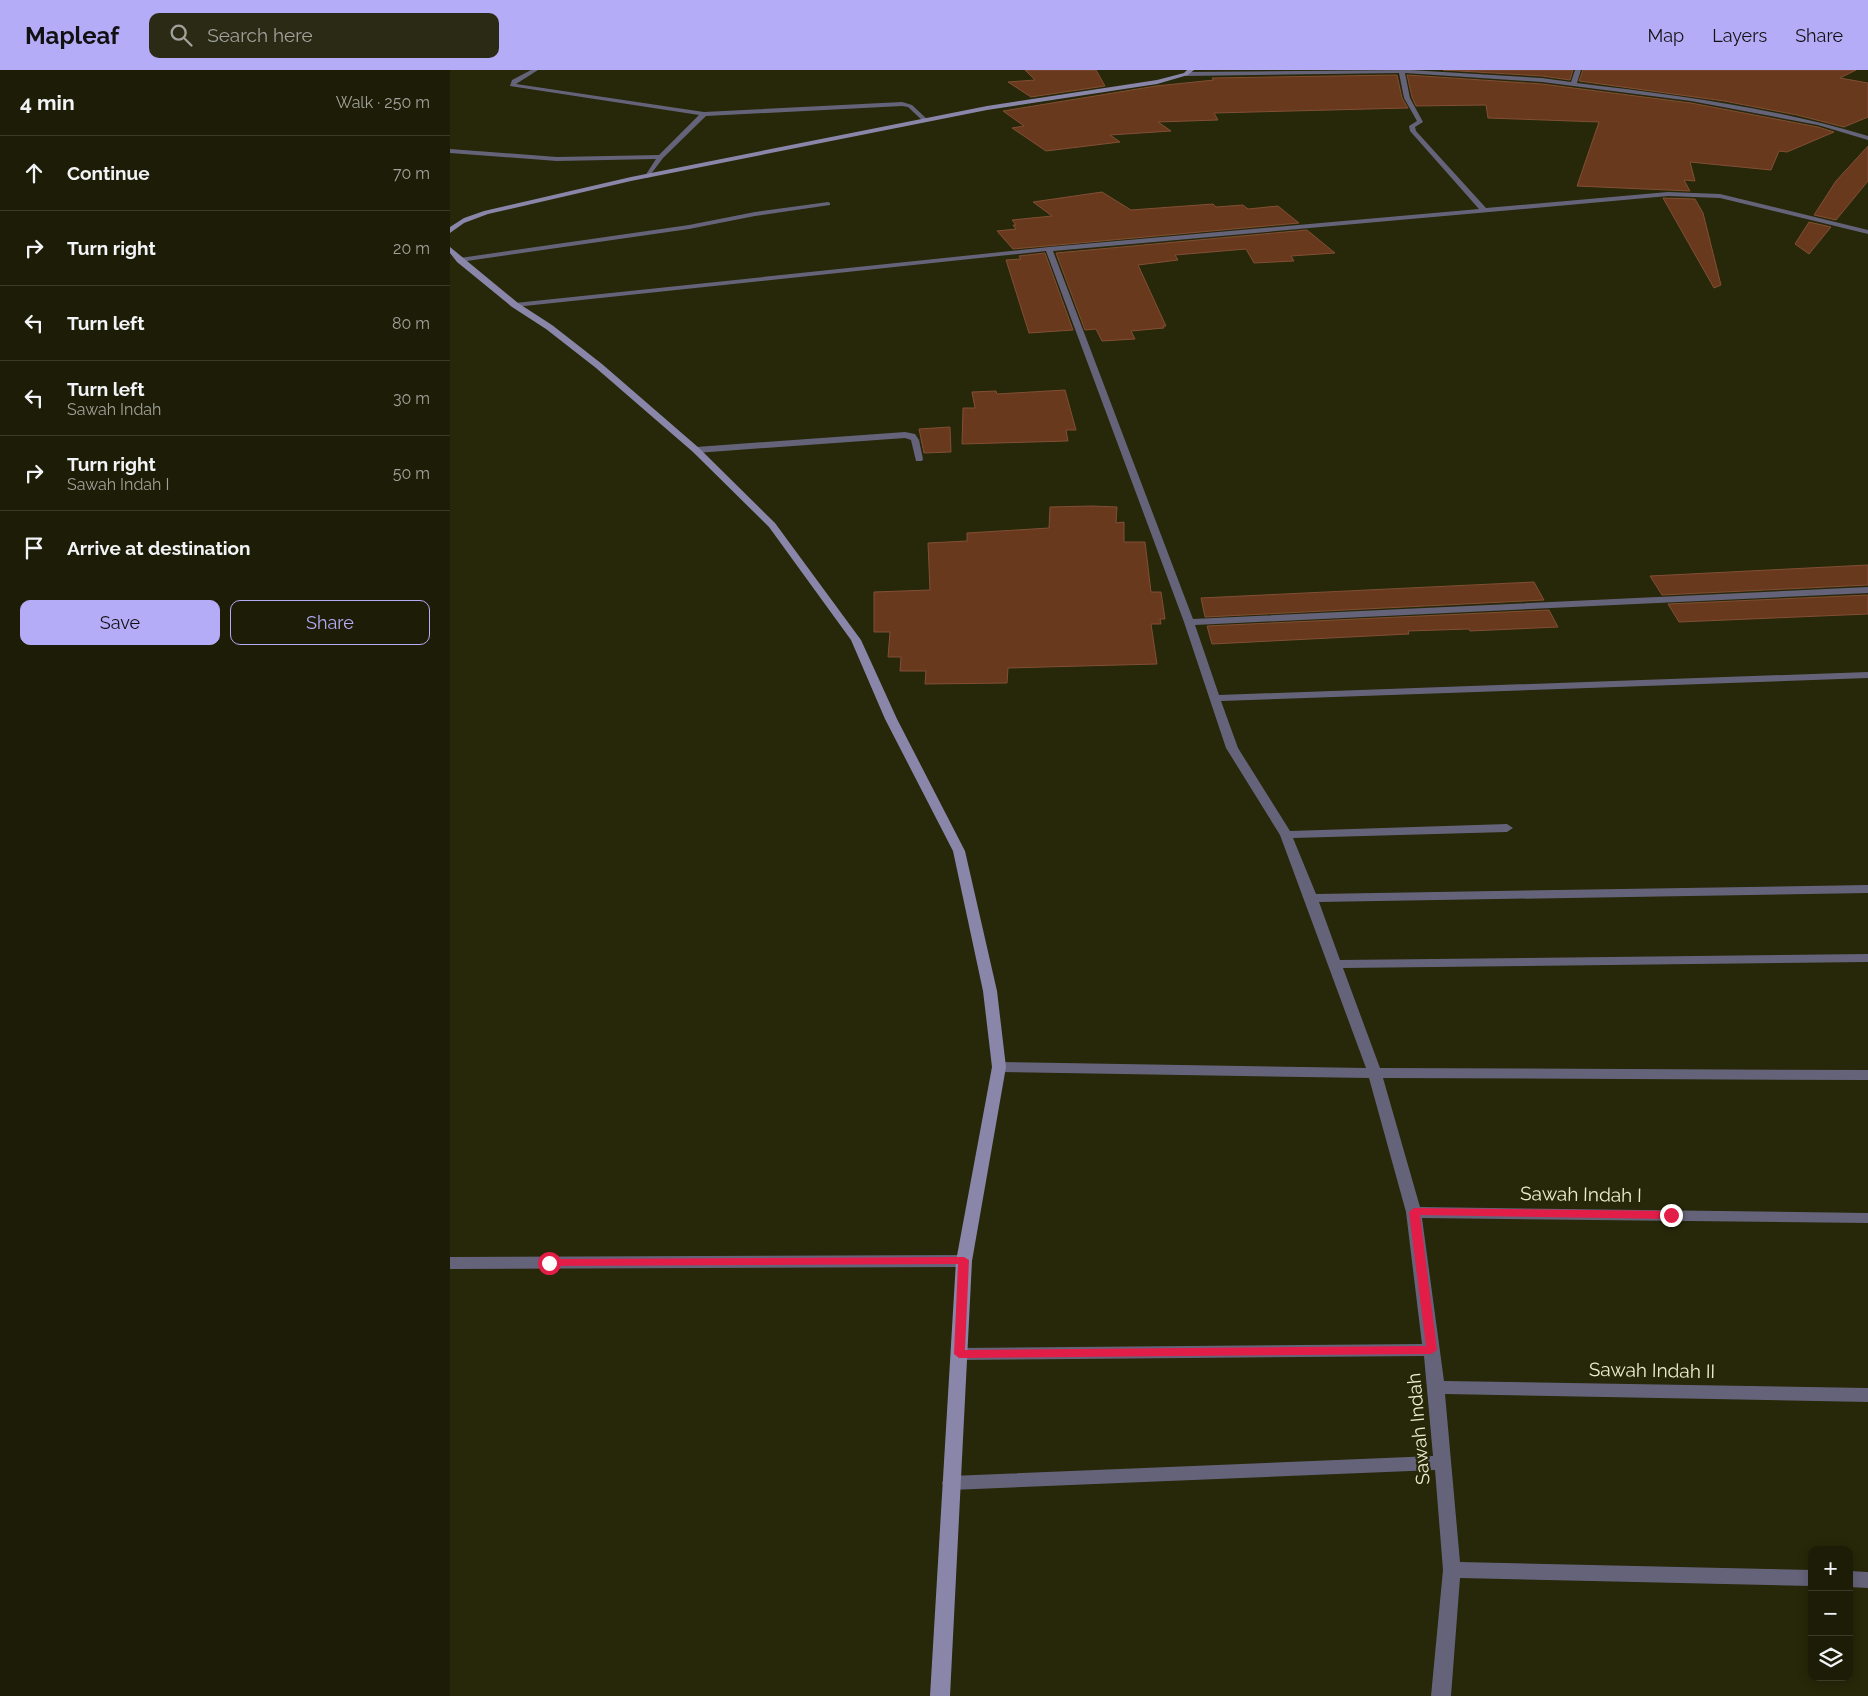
<!DOCTYPE html>
<meta charset="utf-8">
<style>
:root{--surface:#1d1d07;--page:#2a2a15;--text:#f1f3f6;--muted:#a0a29b;--line:#3b3b28;--accent:#b5acf8}
body{margin:0;font-family:Raleway,sans-serif;background:var(--page);color:var(--text)}
.controls{position:absolute;right:15px;bottom:15px;display:grid;overflow:hidden;border-radius:10px;box-shadow:0 2px 12px #0003}
.controls button{width:45px;height:45px;display:grid;place-items:center;padding:0;border:0;border-bottom:1px solid var(--line);background:var(--surface);color:var(--text);font:25px sans-serif}
.stop{position:absolute;width:15px;height:15px;margin:-11px;border:4px solid #e11d48;border-radius:50%;background:#fff}
.stop.end{background:#e11d48;border-color:#fff;box-shadow:0 1px 5px #0008}
.list{margin:0;padding:0;list-style:none}
h2{display:flex;justify-content:space-between;align-items:center;height:65px;margin:0;padding:0 20px;font-size:21px}
h2 small{font-size:16px;font-weight:400;color:var(--muted)}
.list li{display:grid;grid-template-columns:32px 1fr auto;gap:15px;align-items:center;box-sizing:border-box;height:75px;padding:0 20px;border-top:1px solid var(--line)}
.list b{display:block;font-size:19px;white-space:nowrap}
.list p{margin:0;font-size:16px;white-space:nowrap;color:var(--muted)}
.list em{font-size:16px;font-style:normal;color:var(--muted)}
.actions{display:flex;gap:10px;padding:15px 20px}
.actions a{flex:1;padding:11px 0;border:1px solid var(--accent);border-radius:10px;text-align:center;font-size:18px;color:var(--accent)}
.actions .main{background:var(--accent);color:#111}
.icon{flex:none;width:28px;height:28px;fill:none;stroke:currentColor;stroke-width:2;stroke-linecap:round;stroke-linejoin:round}
.map{position:relative;flex:none;width:1418px;height:1626px;overflow:hidden}
header{display:flex;align-items:center;gap:30px;box-sizing:border-box;height:70px;padding:0 25px;background:var(--accent);color:#111}
header strong{font-size:24px}
nav{display:flex;gap:28px;margin-inline-start:auto;font-size:18px}
.search{width:350px;height:45px;background:var(--page);display:flex;align-items:center;gap:12px;box-sizing:border-box;padding:0 18px;border-radius:10px;color:var(--muted);font-size:19px}
main{display:flex}
aside{flex:1;background:var(--surface)}
.map>svg:first-child{display:block}
.building{fill:#69391e;stroke:#814f34}
.lines{fill:none;stroke-linecap:round;stroke-linejoin:round}
.minor{fill:#65637a;fill-rule:evenodd}
.secondary{fill:#8986aa;fill-rule:evenodd}
.route{fill:#e11d48}
.labels{text-anchor:middle;stroke-width:4.5;stroke-linejoin:round;paint-order:stroke}
.near-street-label{font-size:19px;fill:#ecedcf;stroke:#272709}
</style>
<header>
<strong>Mapleaf</strong>
<div class="search"><svg class="icon" aria-label="search" viewBox="0 0 24 24"><circle cx="10" cy="10" r="6"/><path d="M15 15l6 6"/></svg>Search here</div>
<nav><a>Map</a><a>Layers</a><a>Share</a></nav>
</header>
<main>
<aside>
<h2>4 min<small>Walk · 250 m</small></h2>
<ul class="list">
<li><svg class="icon" aria-label="ahead" viewBox="0 0 24 24"><path d="M12 20V5M6 11l6-6 6 6"/></svg><div><b>Continue</b></div><em>70 m</em></li>
<li><svg class="icon" aria-label="right" viewBox="0 0 24 24"><path d="M7 20v-9h11M14 6l5 5-5 5"/></svg><div><b>Turn right</b></div><em>20 m</em></li>
<li><svg class="icon" aria-label="left" viewBox="0 0 24 24"><path d="M17 20v-9H6M10 6l-5 5 5 5"/></svg><div><b>Turn left</b></div><em>80 m</em></li>
<li><svg class="icon" aria-label="left" viewBox="0 0 24 24"><path d="M17 20v-9H6M10 6l-5 5 5 5"/></svg><div><b>Turn left</b><p>Sawah Indah</p></div><em>30 m</em></li>
<li><svg class="icon" aria-label="right" viewBox="0 0 24 24"><path d="M7 20v-9h11M14 6l5 5-5 5"/></svg><div><b>Turn right</b><p>Sawah Indah I</p></div><em>50 m</em></li>
<li><svg class="icon" aria-label="arrive" viewBox="0 0 24 24"><path d="M6 21V4h12l-3 4 3 4H6"/></svg><div><b>Arrive at destination</b></div></li>
</ul>
<div class="actions"><a class="main">Save</a><a>Share</a></div>
</aside>
<div class="map">
<svg width="1418" height="1626" viewBox="0 0 1418 1626">
<rect width="100%" height="100%" fill="#272709"/>
<!-- building -->
<g class="building">
<path d="M575,0h71l9,16 -74,11 -23,-15 27,-2z"/>
<path d="M993,0h130l-3,10 -28,-4z"/>
<path d="M1133,0h273l-16,8 28,5v34l-24,10 -47,-12 -73,-14 -145,-20z"/>
<path d="M947,5l5,23 6,10 -194,5 4,7 -60,2 13,9 -61,4 10,7 -74,9 -34,-23 12,-2 -21,-15 153,-25 58,-6 -2,-2z"/>
<path d="M957,5l135,9 149,19 127,24 16,5 -47,20 -8,-1 -8,19 -81,-8 5,19 -11,-1 6,11 -113,-5 22,-64 -111,-4 -2,-13 -70,1 -4,-9z"/>
<path d="M1418,76v35l-32,39 -22,-5 22,-34z"/>
<path d="M652,122l29,18 82,-6 3,3 27,-2 5,4 30,-3 21,17 -286,26 -16,-18 19,-2 -3,-4h3l-4,-5 40,-4 -19,-14z"/>
<path d="M1213,128l32,1 8,14 18,72 -7,3z"/>
<path d="M1359,152l22,5 -22,27 -14,-10z"/>
<path d="M857,160l28,23 -44,3 3,5 -40,2 -8,-14 -71,6 3,5 -40,5 28,61h-3l1,2 -33,3 4,8 -33,2 -6,-12 -11,1 -29,-77z"/>
<path d="M595,183l28,77 -44,3 -23,-73 15,-1 -2,-3z"/>
<path d="M615,320l11,40h-10l2,11 -106,3 1,-36h12l-3,-16 24,-1 1,3z"/>
<path d="M500,357l1,25 -27,1 -5,-24z"/>
<path d="M642,436l25,1 -1,16 8,-1v20h21l6,50h10l4,27h-5l1,5h-10l6,40 -149,4 -1,15 -82,1 1,-13h-26l1,-14h-13l2,-25h-16v-40l56,-2 -2,-47 39,-2v-8l82,-5 1,-21z"/>
<path d="M1418,495v20l-206,10 -12,-19z"/>
<path d="M1084,512l10,18 -339,17 -4,-19z"/>
<path d="M1418,525v19l-189,8 -11,-18z"/>
<path d="M1099,540l9,17 -88,4 -1,-2 -61,2 1,3 -197,10 -5,-18z"/>
</g>
<g class="lines">
<!-- minor -->
<g class="minor">
<path d="M81,0h7l-22,14 188,28 198,-10 10,3 17,16 -5,1 -16,-15 -6,-1 -196,10 -43,42 -15,20 -3,-2 11,-17 -99,2 -107,-8v-4l107,8 102,-2 40,-40 -189,-29 2,-6z"/>
<path d="M960,0l132,8 29,4 4,-12h6l-4,13c98,12 196,24 291,53v4l-50,-15 -127,-24 -149,-19 -137,-9 5,25 13,24 -8,5 1,4 70,77 182,-16 52,2 148,36v4l-148,-36 -52,-2 -615,55 140,368 675,-32v6l-673,32 24,70 649,-23v6l-647,23 17,47 52,83 217,-7 6,4 -6,4 -214,6 23,56 552,-9v8l-549,9 21,58 528,-6v8l-525,6 37,100 488,2v10l-485,-2 37,129 448,6v10l-446,-5 22,163 424,7v14l-423,-8 15,168 352,8v16l-352,-8 -9,118h-20l12,-126 -8,-100 -484,20 -6,-2 -3,-5 3,-5 6,-2 482,-20 -9,-100 -465,4 -6,-2 -2,-4 2,-4 6,-2 463,-4 -16,-132 -37,-134 -370,-6 -5,-2 -2,-3 2,-3 5,-2 367,6 -86,-233 -54,-87 -42,-126 -138,-371 -531,56 -4,-2 4,-2 534,-56 430,-38 -69,-78 -1,-5 8,-5 -13,-23 -5,-25 -213,3 -3,-2 3,-2z"/>
<path d="M378,132l2,1v2l-75,11 -66,13 -229,33 -4,-2 4,-2 229,-33 66,-13z"/>
<path d="M455,362l10,2 4,6 4,19 -1,2h-6l-5,-21 -6,-2 -209,15 -4,-3 4,-3z"/>
<path d="M514,1185l6,2 2,4 -2,4 -6,2 -514,2v-12z"/>
<path d="M1399,1501l19,1v16l-19,-1z"/>
</g>
<!-- secondary -->
<g class="secondary">
<path d="M737,0h7l-6,5 -31,9 -170,26 -356,71 -143,33 -24,9 -14,10v-6l14,-9 20,-7 147,-34 356,-71 170,-26 27,-7z"/>
<path d="M0,177l68,56 34,22 50,39 97,84 76,75 86,117 36,79 68,132 32,140 9,76 -34,194 -22,435h-20l26,-435 36,-194 -9,-76 -30,-140 -68,-132 -34,-79 -82,-113 -76,-75 -97,-84 -50,-39 -34,-22 -55,-45 -7,-9z"/>
</g>
</g>
<!-- route -->
<path class="route" d="M964,1138l257,3 5,4 -5,4 -251,-4 17,135 -6,4 -472,4 -5,-4 4,-90 -409,2 -5,-3 5,-4 415,-2 5,3 -4,90 461,-4 -17,-134z"/>
<g class="labels">
<!-- near-street labels -->
<g class="near-street-label">
<text transform="translate(1131 1124) rotate(1)" y="7">Sawah Indah I</text>
<text transform="translate(1202 1300) rotate(1)" y="7">Sawah Indah II</text>
<text transform="translate(968 1359) rotate(-95)" y="7">Sawah Indah</text>
</g>
</g>
</svg>
<div class="controls">
<button>+</button>
<button>−</button>
<button><svg class="icon" aria-label="layers" viewBox="0 0 24 24"><path d="M12 4l9 5-9 5-9-5zM3 14l9 5 9-5"/></svg></button>
</div>
<div class="stop" style="left:99px;top:1193px"></div>
<div class="stop end" style="left:1221px;top:1145px"></div>
</div>
</main>
